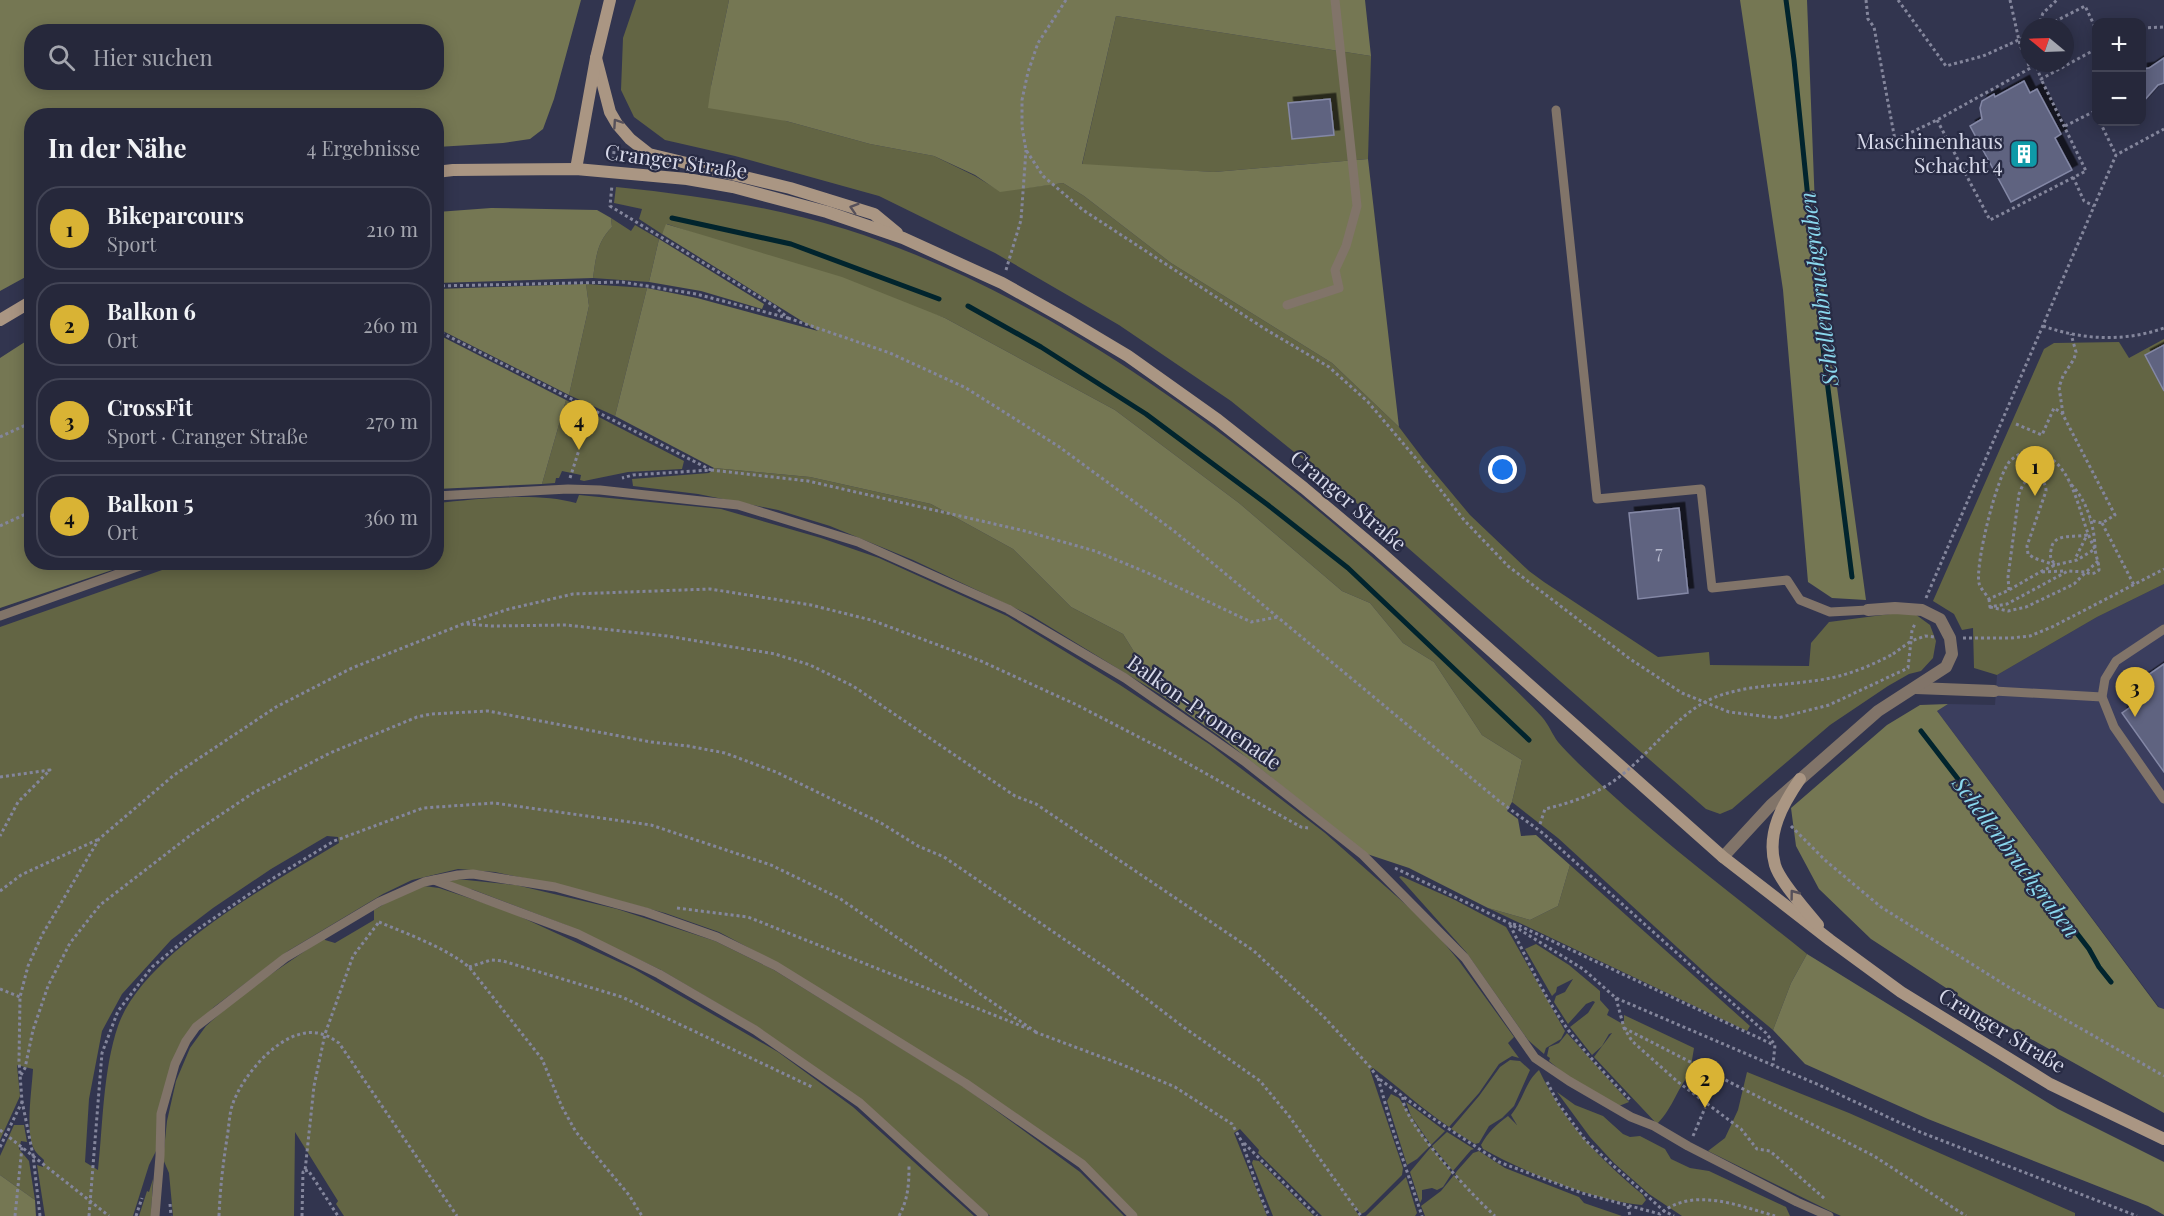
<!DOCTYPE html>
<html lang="de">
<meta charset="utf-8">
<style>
:root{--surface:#26283b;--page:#2e3042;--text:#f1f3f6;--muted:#a4a6af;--line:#424455;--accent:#d9b334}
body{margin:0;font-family:"Playfair Display",serif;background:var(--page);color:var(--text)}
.controls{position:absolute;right:18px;top:18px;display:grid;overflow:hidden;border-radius:12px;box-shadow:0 3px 15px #0003}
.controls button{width:54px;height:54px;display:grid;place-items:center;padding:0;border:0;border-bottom:2px solid var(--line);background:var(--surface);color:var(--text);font:30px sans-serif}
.compass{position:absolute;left:2020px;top:18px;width:54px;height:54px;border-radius:50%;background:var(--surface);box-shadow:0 3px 15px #0003;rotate:289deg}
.you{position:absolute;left:1503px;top:470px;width:21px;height:21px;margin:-15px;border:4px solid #fff;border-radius:50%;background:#1a73e8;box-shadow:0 0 0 9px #1a73e833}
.badge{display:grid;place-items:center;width:39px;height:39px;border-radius:50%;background:var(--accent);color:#111;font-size:20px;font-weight:700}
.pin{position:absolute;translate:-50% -50px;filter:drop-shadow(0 2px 3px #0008)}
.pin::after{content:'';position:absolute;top:32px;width:21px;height:18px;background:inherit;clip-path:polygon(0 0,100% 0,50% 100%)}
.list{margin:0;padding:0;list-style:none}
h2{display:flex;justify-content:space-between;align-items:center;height:78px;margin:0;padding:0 24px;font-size:26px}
h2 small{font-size:20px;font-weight:400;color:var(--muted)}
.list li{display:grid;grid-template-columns:39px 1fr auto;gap:18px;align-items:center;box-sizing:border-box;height:84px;margin:0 12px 12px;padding:0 12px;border:2px solid var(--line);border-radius:24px}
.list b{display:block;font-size:22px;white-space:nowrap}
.list p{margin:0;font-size:20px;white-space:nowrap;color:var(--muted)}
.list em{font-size:20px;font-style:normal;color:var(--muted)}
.icon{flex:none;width:33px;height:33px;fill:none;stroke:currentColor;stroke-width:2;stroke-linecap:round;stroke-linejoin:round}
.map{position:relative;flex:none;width:2164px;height:1216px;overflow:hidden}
.search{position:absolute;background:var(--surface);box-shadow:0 3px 15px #0003;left:24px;top:24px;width:420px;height:66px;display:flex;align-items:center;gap:15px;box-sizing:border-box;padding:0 21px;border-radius:24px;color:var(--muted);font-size:22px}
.panel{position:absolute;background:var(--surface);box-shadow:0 3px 15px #0003;left:24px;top:108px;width:420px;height:462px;border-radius:24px}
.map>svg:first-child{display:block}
.built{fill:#3b3e5e}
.green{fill:#636544;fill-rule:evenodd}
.forest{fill:#757753;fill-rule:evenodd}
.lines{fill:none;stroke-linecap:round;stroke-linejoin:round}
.stream{stroke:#01242d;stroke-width:5}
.building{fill:#5f6380;stroke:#8488a6;stroke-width:1.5;filter:url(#shadow)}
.path{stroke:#84869c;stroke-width:3;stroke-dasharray:3 3;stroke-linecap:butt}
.service{stroke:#817469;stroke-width:9}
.minor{stroke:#817469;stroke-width:12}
.secondary{stroke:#aa9683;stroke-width:12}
.path-bridge{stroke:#84869c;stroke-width:3;stroke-dasharray:3 3;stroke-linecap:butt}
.oneway{stroke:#56505a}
.labels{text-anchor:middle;stroke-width:4.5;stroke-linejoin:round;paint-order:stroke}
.number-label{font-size:18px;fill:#b8bbcf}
.poi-label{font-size:21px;fill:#d6d8e9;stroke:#282b44;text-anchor:end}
.street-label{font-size:21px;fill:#d6d8e9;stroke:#282b44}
.water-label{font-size:22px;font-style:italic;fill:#89d7ed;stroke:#282b44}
</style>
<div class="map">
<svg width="2164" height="1216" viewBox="0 0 2164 1216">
<defs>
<filter id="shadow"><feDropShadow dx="5.5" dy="-5.5" stdDeviation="0" flood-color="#0009"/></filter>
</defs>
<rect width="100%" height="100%" fill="#32354f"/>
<!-- built -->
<path class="built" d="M2164,584v425l-5,-2 -222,-296 11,-7 47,1 2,-30 100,-58z"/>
<!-- green -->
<g class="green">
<path d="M636,0h93l-18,86 75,35 84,23 64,12 41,20 25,15 63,-8 21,13 87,67 161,100 67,64 25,33 46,55 59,56 15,11 114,75 51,-5 1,13 99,1 2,-23 18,-21 69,-9 17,1 15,11 6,16 -3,17 -12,13 -12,3 -21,12 -58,39 -98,84 -12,5 -14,-5 -355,-311 -120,-97 -112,-76 -124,-72 -116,-57 -144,-40 -70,-16 -31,-23 -13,-27 2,-52z"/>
<path d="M1116,16l255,40 -3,103 -154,13 -132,-7z"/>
<path d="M616,187c78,8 154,19 229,42 236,75 458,258 635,427 21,20 43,40 62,61 7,8 10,17 16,25 6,7 13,14 20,21 71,69 152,129 229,191l-16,29 -18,47 -59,-49 -156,-143 -46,-36 10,-42 -40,-25 -48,-73 -31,-19 -33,-40 -28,-12 -103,-88 -124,-93 -170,-92 -278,-94 -5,10 -23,-15 3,-10 -28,-6z"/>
<path d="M611,218l20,13 4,-6 24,14 -10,43 -56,-4c3,-21 4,-36 19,-51z"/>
<path d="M586,284l61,4 -32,128 -46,-21 20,-89z"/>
<path d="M2164,339v245l-67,33 -100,58 -23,-7 -1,-40 -11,2 -8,-16 -21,-13 111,-252 10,-6 65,-1 10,16z"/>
<path d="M566,400l118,61 -2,8 -54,3 -44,9 -4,-1 1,-5 -19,-4 -3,7h-3l-1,5 -13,1z"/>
<path d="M714,468l96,9 121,27 82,45 58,58 52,27 38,61 -129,-79 -119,-56 -83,-34 -52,-16 -80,-16 -65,-8 -1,-7 77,-6z"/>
<path d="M579,495l142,14 100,29 58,20 128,58 113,69 89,59 116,89 105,93 29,35 55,76 -6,6 11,15 -7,-2 -13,8 -20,29 -30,34c-27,-18 -50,-40 -76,-59l-3,2 33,98 -1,7 -37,37 -4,2 -8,-8 6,10h-37l-64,-63 1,-3 -19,-21 -6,4 33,83h-130l-52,-54 -118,-82 -188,-116 -60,-32 -54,-19 -98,-26 -72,-15 -37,-3 -46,11 -29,14 -95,57 -74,56 -26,28 -17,33 -15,83 -7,14 -16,51h-88l-8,-51 6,2 1,-7c-3,-3 -8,-7 -10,-11 -9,-17 -2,-60 -1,-80l-16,-4 3,31 -20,44v-513l182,-64 254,-1 1,-59c42,-4 98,-11 139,0zM327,836l11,1 1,6c-65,39 -196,110 -221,183 -15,44 -15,98 -20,144l-13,-8 4,-63 13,-68 20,-37 49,-54 42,-32 58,-39z"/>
<path d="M1570,865l180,161 -3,5 -259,-123 42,12 28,-14z"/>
<path d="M1401,876l54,24 51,27 59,104 -4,8 -15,9 -2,6 -16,-14 -62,-88 -67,-75z"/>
<path d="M457,879l59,6 101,24 98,32 59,29 190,117 116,85 44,44h-134l-130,-116 -104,-74 -95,-56 -95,-45 -92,-35 -28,-7z"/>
<path d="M424,886l15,2 69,23 126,58 144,83 75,55 121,109h-630l-8,-12 2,-3 -43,-69 -1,84h-121l-4,-43 -6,-14 4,-38 9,-40 14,-33 16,-22 36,-32 82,-56 1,2 10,3 39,-23v-10l28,-16z"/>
<path d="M1536,944l33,21 31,26v9l9,10 -2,5 14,8 3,-2v-6l70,33 -2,12 1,10c-16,17 -19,37 -36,54l-63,-67 18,-24 -3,1 -7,12 -10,9 -22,-28 18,-14 7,-11 -2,-1 -7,3 -18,20 -14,-22 2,-6 9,-4 8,-13 -16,8 -1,5 -4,4 -27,-47z"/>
<path d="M1567,1033l62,69 -10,4 -48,-27 -22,-18 1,-3 -3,-2 2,-9 10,-4z"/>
<path d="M1510,1060l10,1 10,9 -16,36 -12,12 -13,8 -10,17 -4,1 -24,-15 28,-33 21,-29z"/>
<path d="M1539,1070c26,54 59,87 104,125l3,5 -4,5c-50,-5 -116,-32 -159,-56l-2,-4c7,-13 15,-20 27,-29l9,9 -6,-10c12,-14 14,-33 28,-45z"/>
<path d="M1747,1072l102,41 226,100v3h-234l-11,-5 -122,-60 17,-13 13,-28z"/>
<path d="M1557,1092l18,13 28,11 20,18 7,3 10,-1 25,13 6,10 19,9 19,3 77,36 4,9h-108l-33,-22 -35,-31 -24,-26z"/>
<path d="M1391,1094l8,4 31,48 -13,13 -10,6 -20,-64z"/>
<path d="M1406,1102l39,29 -14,14 -20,-29z"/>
<path d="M14,1125h10l3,17 -6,-1 -2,8 10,12 6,39 -35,-25v-19z"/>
<path d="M1447,1132l27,17 -3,1 -18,21 -21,-25z"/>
<path d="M1431,1147l21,26 -9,14 -6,3 -5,-2 -10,2v9l-2,4 -10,-31z"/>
<path d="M1479,1151l26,17 74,29 5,6 38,13h-197l-4,-10 20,-15 13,-16 8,9 -7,-10 2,-3 16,-18z"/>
<path d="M1253,1160l6,1 55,55h-41l-21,-53z"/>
<path d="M1406,1177l11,36 -2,3h-49z"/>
<path d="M153,1179l-2,37h-12l8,-25 2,1z"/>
</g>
<!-- forest -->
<g class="forest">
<path d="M0,0h581l-27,99 -11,30 -13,10 -27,4 -66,4 -1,-31h-404l-1,158 -31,17zM32,32h404v50h-404z"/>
<path d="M729,0h636l6,56 -255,-40 -34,148 132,8 154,-13 31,268 -67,-64 -161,-100 -87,-67 -21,-13 -63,9 -25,-17 -41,-19 -64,-12 -84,-23 -78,-13 3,-22z"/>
<path d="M1740,0h67l9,233 50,367 -34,-2 -24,-16 -25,-292z"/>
<path d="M491,208l106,2 14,8 1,9c-15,15 -16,30 -19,51l-156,5v-71z"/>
<path d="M666,224l176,53 103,41 170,92 124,93 103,88 28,12 33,40 31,19 48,73 40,25 -10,42 -5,9 11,8 3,17 15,-1 34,30 -12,41 -28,14 -42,-12 -79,-40 -42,-14 -145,-116 -61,-43 -38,-61 -52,-27 -58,-58 -82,-45 -121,-27 -96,-9 -99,-52 32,-128 50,10 121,33 -156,-97z"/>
<path d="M659,239l105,65 -2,5 -61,-18 -52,-9z"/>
<path d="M586,284l3,22 -20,89 -132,-67v-39z"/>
<path d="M437,334l129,66 -24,84 -105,5z"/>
<path d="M31,338l1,224 101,1 -133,45v-250z"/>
<path d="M1948,704l-11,7 221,296 6,2v104l-178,-99 -115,-75 -52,-50 -23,-43 -5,-38 96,-83 33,-20z"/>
<path d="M1807,954l251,155 106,53v53l-16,-9 -220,-87 -123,-55 -32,-34 18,-47z"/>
<path d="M0,1175l35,25 1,16h-36z"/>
</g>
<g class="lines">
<!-- stream -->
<g class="stream">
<path d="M1786,0l8,60 30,297 28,220"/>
<path d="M672,218l119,26 148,55"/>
<path d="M968,306l73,41 105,67 122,91 80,63 181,172"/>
<path d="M1921,731l168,218 10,18 12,15"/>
</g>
</g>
<!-- building -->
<g class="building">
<path d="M2164,58v25l-6,2 -16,18v-34l7,-1z"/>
<path d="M2024,81l6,12 7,-4 24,45 -6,4 17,32 -61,32 -41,-76 12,-7 -2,-11 2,-7 12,-7 1,3z"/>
<path d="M1330,99l4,36 -42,4 -4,-36z"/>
<path d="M2164,345v46l-19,-36z"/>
<path d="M1679,508l9,85 -50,6 -9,-86z"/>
<path d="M2164,664v108l-42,-59 26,-18 -10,-13z"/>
</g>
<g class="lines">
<!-- path -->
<g class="path">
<path d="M1066,0l-28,43 -10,29 -6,28v27l4,23 17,26 40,34 182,119 64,38 39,35 50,59 46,59 44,46 122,93 52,34 47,19 49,6 51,-13 79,-37 3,-27 14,-5 10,1"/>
<path d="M1866,0l2,19 6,8 21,113 42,-20 99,-55 5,14 55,-30"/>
<path d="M1898,0l48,66 37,-10 27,-12"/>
<path d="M2010,0l10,45 10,23"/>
<path d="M2038,27l5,-14 14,-13"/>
<path d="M2044,27l41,-21 11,23"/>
<path d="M2142,28l22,-1"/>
<path d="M2096,105v9"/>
<path d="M1937,120l53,100 96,-49 -45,-92"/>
<path d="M2100,122l16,33"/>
<path d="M2065,126l30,-15"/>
<path d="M613,160l2,-17"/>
<path d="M2073,177l11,24 10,5"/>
<path d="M1006,270l15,-50 5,-70"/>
<path d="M436,286l186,-4 74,12 92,24 -14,-12 -164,-100 2,-21"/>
<path d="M788,318l102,35 76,35 92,58 116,85 325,270 45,33 222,199 9,12 -2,20"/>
<path d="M2043,326c40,14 81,16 121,2"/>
<path d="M436,330l275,140 -78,5 -11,3"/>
<path d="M2063,414l-4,-27 4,-11 11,-17 2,-7 -5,-18"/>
<path d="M2016,424l26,11 12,-27 8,5 53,102 -13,8 -13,-3"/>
<path d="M0,437l32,-15"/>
<path d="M2025,451c51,0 51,64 70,98l-18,11 -22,5 -15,7 -31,18 -20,9c-3,-5 -9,-11 -10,-16 -4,-19 18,-108 31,-122 4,-4 10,-7 15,-10z"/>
<path d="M711,470l97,11 217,50 70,20 53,22 103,49 27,-5"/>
<path d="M570,478l9,-28"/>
<path d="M2102,523l32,62"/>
<path d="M0,526l32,-15"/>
<path d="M2054,563c-4,-4 -4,-8 -3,-13 2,-18 23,-12 36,-15l-12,24"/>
<path d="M2042,572l23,-1"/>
<path d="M2009,590l-1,-13 11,-83c2,-4 3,-9 7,-13 9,-8 20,-2 20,10l-19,55 1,8 6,4 21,7"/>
<path d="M1926,598l190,-443 48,-26"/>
<path d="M1989,599l1,8 17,-3 61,-33 18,1 12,-11"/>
<path d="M1990,607l18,4 18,-4 48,-23 12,-12c5,3 8,2 13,-2 0,-8 -4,-15 -4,-23 -1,-24 -9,-48 -26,-65"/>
<path d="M467,624l24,2 75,-1 101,11 108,18 35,11 43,21 162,110 21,8 218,147 70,66 46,50 8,11 53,39 68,45 83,31 78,21c32,-28 80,-8 115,2"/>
<path d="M1963,638h48l19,-2 22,-9 112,-58"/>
<path d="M1893,654l18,-13 1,-11 3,-6"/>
<path d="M0,777l50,-7 -32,32 -18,34"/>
<path d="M1791,826l35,35 55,46 129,81 154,88"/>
<path d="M1395,868l114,55 74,46 33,29 203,87 101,47 217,84"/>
<path d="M0,891l21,-16 78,-36"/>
<path d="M677,908l71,9 281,112"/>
<path d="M379,922c31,13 65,25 90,45l73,92 20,48 14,25 53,63 13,21"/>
<path d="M1513,924l7,2 254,119"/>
<path d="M1510,925c18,36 35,74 59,106 19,25 40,47 62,70"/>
<path d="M469,967l22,-7 12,1 119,36 190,90"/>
<path d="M0,989l20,8"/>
<path d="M1616,998l8,30 8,13 46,41 63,47 16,20 13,2 55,48"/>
<path d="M1624,1028l250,128 92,60"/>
<path d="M1035,1032l88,33 52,22 57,37 10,18 17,50 10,24"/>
<path d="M21,1075l4,-7 8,-38 15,-44 22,-43 30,-38 92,-71 61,-41 77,-40 87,-36 14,-3 57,-3 163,31 37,4 37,7 51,19 105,51 37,23 26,11 165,113 73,56 78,55 29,35 72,100"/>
<path d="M1378,1078l13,46 31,92"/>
<path d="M1547,1082l11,21 28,38 78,70 10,5"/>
<path d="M1403,1097c-3,23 73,102 92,119"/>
<path d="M0,1130l109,86"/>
<path d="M1693,1136l12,-28"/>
<path d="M1244,1143l73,73"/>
<path d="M0,1147l22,-45"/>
<path d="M305,1171l3,-1 30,46"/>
<path d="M170,1204l1,12"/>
<path d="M1628,1206l2,10"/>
<path d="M15,1216l7,-69"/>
<path d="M40,1216l-7,-61 -11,-54 -3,-40 1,-64 8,-31 14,-31 57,-96 75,-64 102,-68 76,-39 111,-44 46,-15 64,-15 137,-5 101,16 60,15 110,41 94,43 89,46 137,77 7,1"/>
<path d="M89,1216l13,-163 16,-42 34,-44 46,-38 69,-47 67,-41 89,-33 71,-5 157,22 120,40 68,33 197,134"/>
<path d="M136,1216l6,-18"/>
<path d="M219,1216c1,-27 4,-52 8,-78 2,-11 2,-22 5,-32 10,-32 57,-88 95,-70 4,1 8,5 12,7l118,173"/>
<path d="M302,1216l1,-44 2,-1 9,-85 11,-52 28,-78 26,-34"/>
<path d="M899,1216c9,-17 10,-31 10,-50"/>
</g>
<!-- service -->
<g class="service">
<path d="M1556,110l41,389 104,-10 11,99 75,-8 13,20 30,12 38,-2"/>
<path d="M1287,305l52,-17 -4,-18 11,-24 11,-40 -22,-206"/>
<path d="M436,496l132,-7 32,1 138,15 120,37 150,67 117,69 119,83 119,94 102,103 70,100 34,23 62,36 23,9 34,20 109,56 32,14"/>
<path d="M0,616l151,-54"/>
<path d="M2164,629l-48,32 -11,18 -3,18 12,30 50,72"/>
<path d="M1994,691l108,6"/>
<path d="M434,880l144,54 81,40 96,56 105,73 124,113"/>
<path d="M155,1216l5,-60 1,-42 14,-50 11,-23 10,-14 89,-69 94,-56 45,-20 34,-7 15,-1 82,13 91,25 71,25 59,29 189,117 117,81 51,52"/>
</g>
<!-- minor -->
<g class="minor">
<path d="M1916,688l78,3"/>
<path d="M1723,857l48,-52 107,-94 68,-44 6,-13 -2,-16 -10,-19 -18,-9 -27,-2 -27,2"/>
</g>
<!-- secondary -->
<g class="secondary">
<path d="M596,58l14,54 7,12 13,15 19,15 141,34 84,26 23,19"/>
<path d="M576,169l20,-111 14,-58"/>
<path d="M436,172l17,-2 123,-1 111,10 46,8 94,25 76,26 99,45 64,36 62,37 90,64 86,68 75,63 344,306 107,83 71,52 149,92 114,55"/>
<path d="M0,320l32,-19"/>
<path d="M1800,779c-17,25 -34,54 -25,86 5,17 32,46 43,60"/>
</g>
<!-- path-bridge -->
<g class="path-bridge">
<path d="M2010,44l19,-9"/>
<path d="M1540,824l5,-15c29,-7 55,-16 78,-35 31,-25 54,-60 90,-76 32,-13 66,-12 99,-17 29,-3 55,-13 81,-27"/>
</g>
</g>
<!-- one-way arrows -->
<defs><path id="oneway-chevron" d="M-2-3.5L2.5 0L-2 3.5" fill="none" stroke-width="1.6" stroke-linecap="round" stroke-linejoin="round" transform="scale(1.5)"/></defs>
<g class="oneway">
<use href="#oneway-chevron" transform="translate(617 123) rotate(-124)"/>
<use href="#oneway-chevron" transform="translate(854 208) rotate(-163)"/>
<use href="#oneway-chevron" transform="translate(1794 894) rotate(-127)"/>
</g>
<!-- icons -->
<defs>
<g id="building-square" transform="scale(1.5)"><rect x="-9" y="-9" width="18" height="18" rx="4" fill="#0f9aa8" stroke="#282b44"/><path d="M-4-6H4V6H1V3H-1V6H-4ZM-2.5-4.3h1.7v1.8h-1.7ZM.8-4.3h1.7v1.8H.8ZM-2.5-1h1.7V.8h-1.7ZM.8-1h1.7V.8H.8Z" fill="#fff"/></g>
</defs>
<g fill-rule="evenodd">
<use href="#building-square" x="2024" y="154"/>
</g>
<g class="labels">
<!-- number labels -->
<g class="number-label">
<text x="1659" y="559">7</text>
</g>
<!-- poi labels -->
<g class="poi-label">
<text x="2003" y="149">Maschinenhaus<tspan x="2003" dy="24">Schacht 4</tspan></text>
</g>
<!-- street labels -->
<g class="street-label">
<text transform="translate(676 162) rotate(8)" y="7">Cranger Straße</text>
<text transform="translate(1348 501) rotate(40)" y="7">Cranger Straße</text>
<text transform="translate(1204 713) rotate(35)" y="7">Balkon-Promenade</text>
<text transform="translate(2002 1031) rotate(31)" y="7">Cranger Straße</text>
</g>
<!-- water labels -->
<g class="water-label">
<text transform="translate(1819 289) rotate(-97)" y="8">Schellenbruchgraben</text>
<text transform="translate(2016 857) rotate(53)" y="8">Schellenbruchgraben</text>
</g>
</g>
</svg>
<div class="controls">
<button>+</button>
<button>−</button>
</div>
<svg class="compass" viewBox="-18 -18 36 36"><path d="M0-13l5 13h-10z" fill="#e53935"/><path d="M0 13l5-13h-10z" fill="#a4a6af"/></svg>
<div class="you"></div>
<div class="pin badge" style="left:2035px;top:496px">1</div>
<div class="pin badge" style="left:1705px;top:1108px">2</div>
<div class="pin badge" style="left:2135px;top:717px">3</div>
<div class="pin badge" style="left:579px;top:450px">4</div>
<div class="search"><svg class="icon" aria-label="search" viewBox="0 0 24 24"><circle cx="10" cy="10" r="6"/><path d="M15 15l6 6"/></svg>Hier suchen</div>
<section class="panel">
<h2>In der Nähe<small>4 Ergebnisse</small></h2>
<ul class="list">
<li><span class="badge">1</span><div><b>Bikeparcours</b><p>Sport</p></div><em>210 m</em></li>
<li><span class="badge">2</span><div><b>Balkon 6</b><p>Ort</p></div><em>260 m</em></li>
<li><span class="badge">3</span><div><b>CrossFit</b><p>Sport · Cranger Straße</p></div><em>270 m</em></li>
<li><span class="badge">4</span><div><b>Balkon 5</b><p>Ort</p></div><em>360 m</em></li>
</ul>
</section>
</div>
